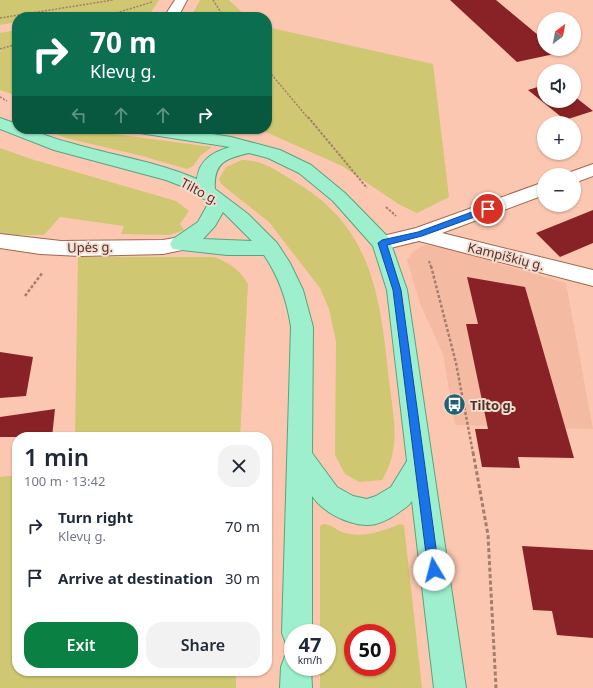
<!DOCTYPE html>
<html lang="en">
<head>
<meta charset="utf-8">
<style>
  body { margin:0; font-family:"Noto Sans",sans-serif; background:#f2f2f3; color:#1f2937; height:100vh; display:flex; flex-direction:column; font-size:15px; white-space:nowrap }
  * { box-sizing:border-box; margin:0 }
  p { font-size:13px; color:#747a83 }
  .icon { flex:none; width:22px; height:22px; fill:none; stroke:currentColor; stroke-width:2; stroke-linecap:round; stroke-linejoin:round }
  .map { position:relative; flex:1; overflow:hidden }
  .details { position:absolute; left:12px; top:432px; width:260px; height:244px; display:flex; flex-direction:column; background:#fff; border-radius:16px; box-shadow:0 1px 3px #0004 }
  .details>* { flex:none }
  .top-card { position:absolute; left:12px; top:12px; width:260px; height:122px; border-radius:16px; box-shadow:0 1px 3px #0004; background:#0b6e4f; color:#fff; overflow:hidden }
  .needle { width:26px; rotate:32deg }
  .tools { position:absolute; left:537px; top:12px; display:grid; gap:8px }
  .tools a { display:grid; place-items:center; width:44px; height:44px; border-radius:50%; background:#fff; box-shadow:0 1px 3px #0004; font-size:20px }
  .speed { position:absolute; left:284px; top:624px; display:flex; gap:8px; font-size:20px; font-weight:700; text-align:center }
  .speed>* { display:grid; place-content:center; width:52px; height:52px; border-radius:50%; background:#fff; box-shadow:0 1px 3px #0004; line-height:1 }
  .speed small { font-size:10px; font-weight:400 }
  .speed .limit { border:6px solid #d22; background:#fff; color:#111 }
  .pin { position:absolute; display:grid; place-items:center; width:34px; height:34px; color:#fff; margin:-17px; border:2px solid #fff; border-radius:50%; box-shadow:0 1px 4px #0007 }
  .me { position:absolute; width:44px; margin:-22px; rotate:352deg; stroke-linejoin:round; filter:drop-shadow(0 0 3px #0008) }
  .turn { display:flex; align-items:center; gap:14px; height:84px; padding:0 12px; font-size:18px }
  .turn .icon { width:52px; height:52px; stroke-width:2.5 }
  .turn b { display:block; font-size:28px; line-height:34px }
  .lanes { display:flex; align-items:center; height:38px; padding:0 12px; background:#0003; justify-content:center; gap:20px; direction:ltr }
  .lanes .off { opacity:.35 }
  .round { display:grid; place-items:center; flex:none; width:42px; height:42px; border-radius:16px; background:#f2f2f3 }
  .head { display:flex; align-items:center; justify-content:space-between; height:68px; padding:0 12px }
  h1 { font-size:24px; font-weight:600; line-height:30px }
  .action { display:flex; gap:8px; margin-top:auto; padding:8px 12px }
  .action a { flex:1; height:46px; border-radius:16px; background:#0b8043; color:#fff; font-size:16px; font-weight:600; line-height:46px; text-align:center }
  .action a+a { background:#f2f2f3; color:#1f2937 }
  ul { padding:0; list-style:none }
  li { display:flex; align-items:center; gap:12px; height:52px; padding:0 12px }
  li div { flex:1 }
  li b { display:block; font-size:15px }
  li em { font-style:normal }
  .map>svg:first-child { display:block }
  .built { fill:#f5baa2 }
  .green { fill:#cfc771; fill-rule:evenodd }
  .building { fill:#892227 }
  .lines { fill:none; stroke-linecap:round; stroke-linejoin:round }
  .minor-casing { stroke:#a2674f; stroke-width:2 }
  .major-casing { stroke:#56a57e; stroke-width:2 }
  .path-far3 { stroke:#a47d6d; stroke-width:1.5; stroke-dasharray:2 1.5; stroke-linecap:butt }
  .path-far2 { stroke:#a47d6d; stroke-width:2; stroke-dasharray:2.5 1.5; stroke-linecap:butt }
  .path-far1 { stroke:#a47d6d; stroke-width:2.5; stroke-dasharray:3 2; stroke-linecap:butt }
  .path { stroke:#a47d6d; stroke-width:3; stroke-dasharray:4 2.5; stroke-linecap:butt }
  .minor { fill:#fff; fill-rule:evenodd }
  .major { fill:#9defce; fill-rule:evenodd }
  .route { fill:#1a73e8; stroke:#114b97 }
  .labels { text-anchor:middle; stroke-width:4; stroke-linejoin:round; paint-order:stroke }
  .street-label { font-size:13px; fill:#4b3127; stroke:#f6dbd0 }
  .poi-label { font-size:13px; font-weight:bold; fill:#4b3127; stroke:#f6dbd0; text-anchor:start }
</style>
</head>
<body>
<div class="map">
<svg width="593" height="688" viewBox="0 0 593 688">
  <rect width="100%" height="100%" fill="#fcc7b1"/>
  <path class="built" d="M423,245L442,247L566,283L593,429L455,425L443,354L421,306L407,260L412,253Z"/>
  <g class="green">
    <path d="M0,0H159L148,17H17V22L0,25Z"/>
    <path d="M200,0H229L247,17H191Z"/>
    <path d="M267,27L433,64L449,197L417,213L400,205L342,166L259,129H267Z"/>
    <path d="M17,30V96L0,90V51H2L0,49V33Z"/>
    <path d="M43,129H76L212,147L200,156L193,166L187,169L142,156L66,138Z"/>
    <path d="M0,148L31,159L176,201L189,211L180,224L184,230L169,235L121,234L124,226L60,217L44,235H10L0,233Z"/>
    <path d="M242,160C261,160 276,170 292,180C373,226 380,296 389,380C393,416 402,447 382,480L359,482L345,474L335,455L336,341L329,309L320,288L269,222L221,184L219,179L226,167Z"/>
    <path d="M78,257H214C230,263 239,269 248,284L240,437H75Z"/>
    <path d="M17,475V671H236V688H0V477Z"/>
    <path d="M323,524C333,524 336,531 345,533C364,538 383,531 400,524L404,525L422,688H320V667H327V633H320V526ZM353,633H387V667H353Z"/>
  </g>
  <g class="building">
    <path d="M450,0H496L544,40V49H555L559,53L517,62Z"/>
    <path d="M544,85V101H574V96L593,111L565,120L528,90Z"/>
    <path d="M593,210V243L560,257L536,233Z"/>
    <path d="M467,277L525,287L574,458L518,457L520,468L482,467L475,429H488L466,324H478Z"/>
    <path d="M0,352L33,357L26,396L0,398Z"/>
    <path d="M55,409L52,437H0V417Z"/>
    <path d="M522,546L593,550V638L557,635L552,611L533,610Z"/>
  </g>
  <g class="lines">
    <defs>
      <g id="minor">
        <path d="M175,0H187L178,17H164Z"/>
        <path d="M593,164V176L574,183V175H567L568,173Z"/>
        <path d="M544,182V195L442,233L593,270V286L419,241L382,250L375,248L372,243L375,238L416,228Z"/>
        <path d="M0,234L61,241L163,240L180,237L187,239L190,244L187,249L163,254L81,256L40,254L0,248Z"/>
      </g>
      <g id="major">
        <path d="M0,118L17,124V129C35,129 50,138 67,142C110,155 155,161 197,179C199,160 213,152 230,147L146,134L140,133L138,129H180L231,137L280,150L311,165L345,193L389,238L407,290L466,688H434L412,501C408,507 403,509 398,513C390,519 376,526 366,525C346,524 323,512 312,496V633H293V646L286,644L282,633L291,327C287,300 279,277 264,255H227L173,249L170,244L173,239L198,222L209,202L184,187L166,180L54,150L0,129ZM249,153L268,158L299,173L333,201L373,246L387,290L407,461L391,487L376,496L367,499L353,496L337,487L312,453L313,327L303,290L290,263L277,243L248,214L215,189C213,162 227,158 249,153ZM223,212L252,241L203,239L215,226Z"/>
        <path d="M293,653V667H311L312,688H280L281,667L285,656Z"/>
      </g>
    </defs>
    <use href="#minor" class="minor-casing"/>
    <use href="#major" class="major-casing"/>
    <g class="path-far3">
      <path d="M213,0L224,17"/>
      <path d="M103,17L152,2"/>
      <path d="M0,18L113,0"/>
      <path d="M0,49L17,44"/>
      <path d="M267,69L308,118"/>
      <path d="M0,97L7,101"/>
    </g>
    <g class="path-far2">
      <path d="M308,117L367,188"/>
      <path d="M386,207L396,216"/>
      <path d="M429,261L431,267"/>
    </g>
    <g class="path-far1">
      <path d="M431,266L456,363L473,453"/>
      <path d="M25,296L43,272"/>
    </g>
    <path class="path" d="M473,452L488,535L496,688"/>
    <use href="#minor" class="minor"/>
    <use href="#major" class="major"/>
  </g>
  <path class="route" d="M488,206L492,209L491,211L422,236L387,245L401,290L439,570L438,574L434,575L429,574L428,570L393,290L378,243L382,240L418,232Z"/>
  <defs>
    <symbol id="bus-disc" viewBox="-11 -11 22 22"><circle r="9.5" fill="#216176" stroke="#f6dbd0"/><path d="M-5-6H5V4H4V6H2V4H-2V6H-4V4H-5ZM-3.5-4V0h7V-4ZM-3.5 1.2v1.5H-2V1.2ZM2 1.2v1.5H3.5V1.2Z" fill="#fff"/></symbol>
  </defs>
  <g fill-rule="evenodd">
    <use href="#bus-disc" x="442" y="392" width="25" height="25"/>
  </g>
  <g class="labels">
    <g class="street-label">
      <text transform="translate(200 191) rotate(28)" y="5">Tilto g.</text>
      <text transform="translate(90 247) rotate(-1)" y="5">Upės g.</text>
      <text transform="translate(506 256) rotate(14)" y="5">Kampiškių g.</text>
    </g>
    <g class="poi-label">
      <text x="470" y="410">Tilto g.</text>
    </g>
  </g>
</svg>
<div class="tools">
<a><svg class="needle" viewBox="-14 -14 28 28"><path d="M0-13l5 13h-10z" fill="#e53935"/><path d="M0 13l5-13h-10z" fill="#747a83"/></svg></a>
<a><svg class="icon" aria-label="sound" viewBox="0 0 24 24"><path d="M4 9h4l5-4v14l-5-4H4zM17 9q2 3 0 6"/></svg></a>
<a>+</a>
<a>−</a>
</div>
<div class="speed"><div>47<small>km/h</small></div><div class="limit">50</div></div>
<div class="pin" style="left:488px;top:209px;background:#d93025"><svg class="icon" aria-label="arrive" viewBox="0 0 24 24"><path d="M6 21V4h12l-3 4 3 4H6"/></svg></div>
<svg class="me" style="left:434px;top:570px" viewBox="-20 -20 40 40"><circle r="19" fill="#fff"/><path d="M0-13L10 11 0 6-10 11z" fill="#1a73e8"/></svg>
<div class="top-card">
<div class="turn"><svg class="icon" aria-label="right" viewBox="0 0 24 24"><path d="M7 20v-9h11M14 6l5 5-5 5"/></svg><div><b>70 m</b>Klevų g.</div></div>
<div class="lanes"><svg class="icon off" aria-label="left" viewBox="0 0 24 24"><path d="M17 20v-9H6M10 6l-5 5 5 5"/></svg><svg class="icon off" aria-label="ahead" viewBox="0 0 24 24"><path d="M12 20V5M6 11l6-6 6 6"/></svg><svg class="icon off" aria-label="ahead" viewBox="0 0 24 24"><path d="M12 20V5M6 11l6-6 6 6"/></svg><svg class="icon" aria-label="right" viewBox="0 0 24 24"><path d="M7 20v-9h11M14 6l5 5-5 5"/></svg></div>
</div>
<section class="details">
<div class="head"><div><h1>1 min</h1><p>100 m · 13:42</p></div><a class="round"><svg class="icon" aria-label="close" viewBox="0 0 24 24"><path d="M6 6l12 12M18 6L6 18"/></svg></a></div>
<ul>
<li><svg class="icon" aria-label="right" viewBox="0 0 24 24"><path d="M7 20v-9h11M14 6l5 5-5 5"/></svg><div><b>Turn right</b><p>Klevų g.</p></div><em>70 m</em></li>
<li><svg class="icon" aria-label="arrive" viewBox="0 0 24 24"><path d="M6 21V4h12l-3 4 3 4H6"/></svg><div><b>Arrive at destination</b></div><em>30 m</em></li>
</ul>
<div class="action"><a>Exit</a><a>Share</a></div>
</section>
</div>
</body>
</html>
